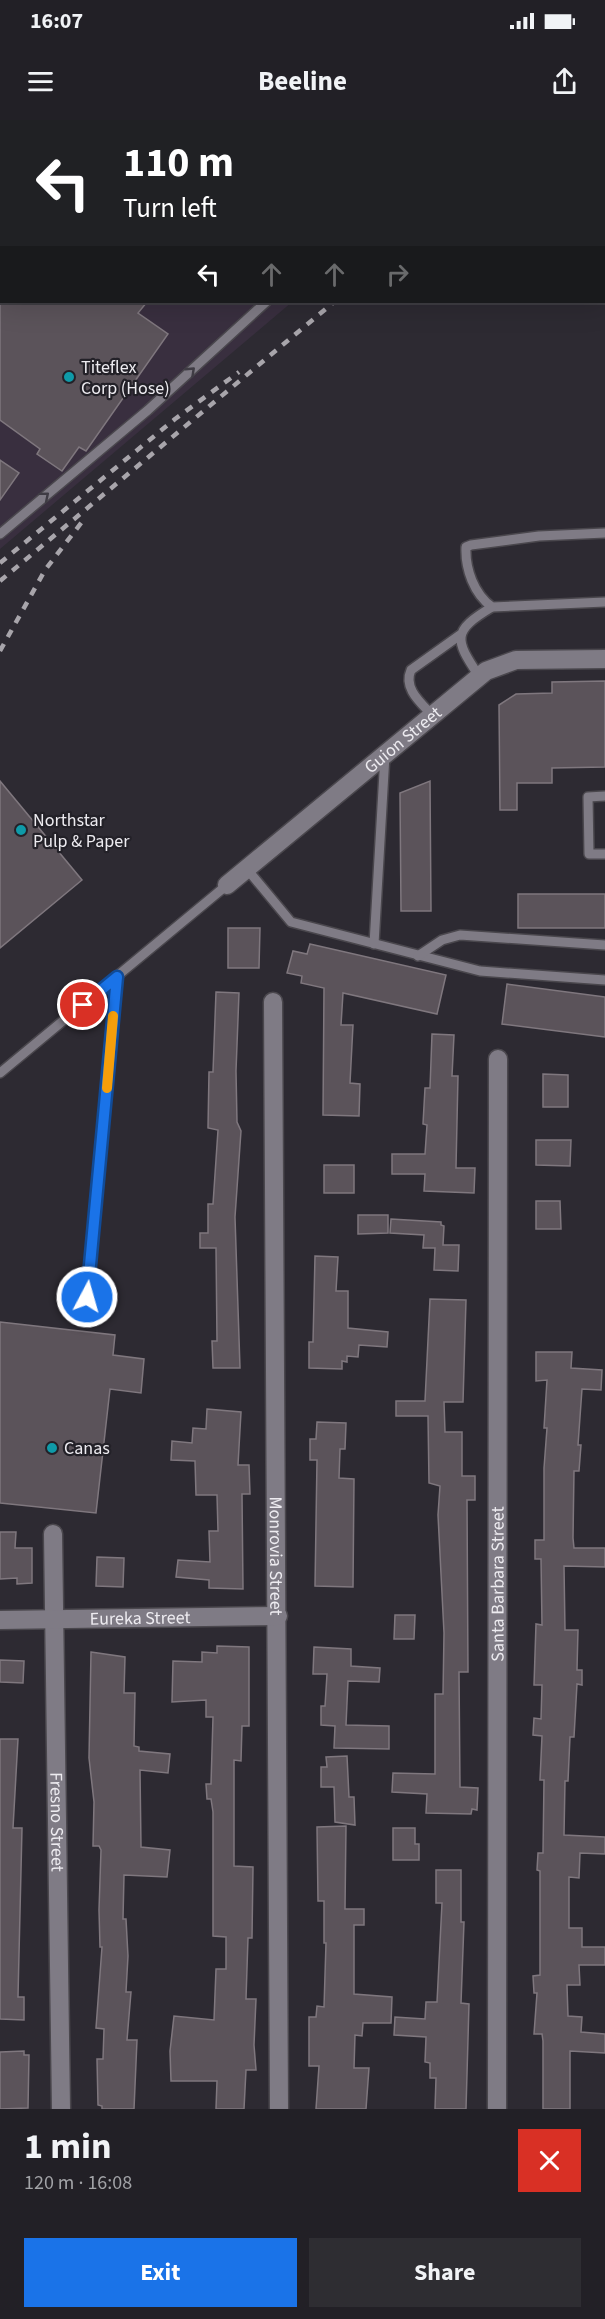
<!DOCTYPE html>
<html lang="en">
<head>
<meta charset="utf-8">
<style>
  body { margin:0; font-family:"Source Sans 3",sans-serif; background:#2e2d32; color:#f1f3f6; height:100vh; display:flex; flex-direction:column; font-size:22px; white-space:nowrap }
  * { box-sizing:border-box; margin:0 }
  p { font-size:20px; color:#a2a3a7 }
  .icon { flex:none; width:33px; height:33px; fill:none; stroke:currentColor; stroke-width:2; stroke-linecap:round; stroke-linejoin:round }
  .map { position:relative; height:1989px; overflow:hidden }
  .panel { display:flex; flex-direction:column; background:#222026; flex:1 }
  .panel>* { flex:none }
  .hud { position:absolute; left:0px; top:0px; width:606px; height:183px; box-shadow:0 6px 24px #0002,0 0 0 2px #3f3e43; background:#202124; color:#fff; overflow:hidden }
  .pin { position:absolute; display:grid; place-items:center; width:51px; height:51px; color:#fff; margin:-26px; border:3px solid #fff; border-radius:50%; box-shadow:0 2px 6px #0007 }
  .me { position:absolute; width:66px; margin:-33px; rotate:6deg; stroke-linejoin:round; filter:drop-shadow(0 0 4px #0008) }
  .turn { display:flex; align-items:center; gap:21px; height:126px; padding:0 24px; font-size:27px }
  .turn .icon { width:78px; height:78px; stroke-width:2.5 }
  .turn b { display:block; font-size:42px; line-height:51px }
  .lanes { display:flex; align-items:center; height:57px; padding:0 24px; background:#0003; justify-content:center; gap:30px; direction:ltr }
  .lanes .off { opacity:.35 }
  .round { display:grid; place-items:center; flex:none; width:63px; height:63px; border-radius:0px; background:#2e2d32 }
  .headline { display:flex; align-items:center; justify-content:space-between; height:102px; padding:0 24px }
  h1 { font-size:36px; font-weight:700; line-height:45px }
  .primary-button { display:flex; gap:12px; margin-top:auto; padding:12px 24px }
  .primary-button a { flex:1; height:69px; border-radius:0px; background:#1a73e8; color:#fff; font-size:24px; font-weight:700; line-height:69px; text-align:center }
  .primary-button a+a { background:#2e2d32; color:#f1f3f6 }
  .status { display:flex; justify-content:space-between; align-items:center; height:42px; padding:0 30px; background:#222026; direction:ltr }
  .status svg { height:16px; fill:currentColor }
  header { display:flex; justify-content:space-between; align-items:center; height:78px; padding:0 24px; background:#222026; font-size:27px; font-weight:700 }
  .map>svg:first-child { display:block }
  .industrial { fill:#392f3f }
  .building { fill:#5b535a; stroke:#7f777e; stroke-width:1.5 }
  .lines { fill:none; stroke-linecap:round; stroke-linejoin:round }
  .service-casing { stroke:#4a474d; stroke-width:12 }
  .minor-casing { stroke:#4a474d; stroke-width:21 }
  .service { stroke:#7f7b85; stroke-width:9 }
  .minor { stroke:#7f7b85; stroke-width:18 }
  .rail { stroke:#a8a5ab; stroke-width:4.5; stroke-dasharray:8 8; stroke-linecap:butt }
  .oneway { stroke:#3f3c44 }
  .route-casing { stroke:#114b97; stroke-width:15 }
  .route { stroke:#1a73e8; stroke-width:10 }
  .slow { stroke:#f59e0b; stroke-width:10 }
  .culture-dot { fill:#0f9aa8; stroke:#232128; stroke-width:2 }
  .labels { text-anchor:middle; stroke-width:4.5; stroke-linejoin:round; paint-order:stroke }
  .poi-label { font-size:18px; fill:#edebf0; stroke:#232128; text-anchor:start }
  .street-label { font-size:18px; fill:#edebf0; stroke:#232128 }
</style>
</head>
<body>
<div class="status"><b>16:07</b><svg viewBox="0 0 49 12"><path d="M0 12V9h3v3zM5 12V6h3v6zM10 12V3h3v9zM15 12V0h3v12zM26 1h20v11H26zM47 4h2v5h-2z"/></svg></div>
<header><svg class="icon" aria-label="menu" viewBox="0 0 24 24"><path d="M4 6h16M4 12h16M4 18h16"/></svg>Beeline<svg class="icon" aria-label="share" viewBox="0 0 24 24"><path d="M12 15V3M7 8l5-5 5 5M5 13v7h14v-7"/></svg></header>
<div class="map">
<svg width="605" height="1989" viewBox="0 0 605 1989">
  <rect width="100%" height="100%" fill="#2d2a32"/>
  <path class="industrial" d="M0,0L138,1L2,2V182H292L0,429Z"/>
  <g class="building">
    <path d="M0,182H147L138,193L168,214L86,331L79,327L62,351L37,334L40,329L0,300Z"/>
    <path d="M0,340L19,353L0,380Z"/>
    <path d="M605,561V647L552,648V663H517V690H500L499,585L516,574L552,573V562Z"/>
    <path d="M0,661L82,760L0,828Z"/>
    <path d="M430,661L431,791H401L400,673Z"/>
    <rect x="518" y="774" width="87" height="34"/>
    <path d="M228,808H260L259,848H228Z"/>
    <path d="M310,824L446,855L437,894L343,873L341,905H353L350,963L360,964L359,996L323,995L324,868L301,863L302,856L287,853L293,831L307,834Z"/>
    <path d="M507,864L605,877V917L502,904Z"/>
    <path d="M216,872L239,873L236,951L237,1002L241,1011L235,1097L240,1248H213L212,1221H217L216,1128H200V1113H208V1084H213L218,1010L208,1008L209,952H213Z"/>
    <path d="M432,914L454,915L452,956H458L456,1048H475L474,1073L424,1071L425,1054H392V1034H425L427,1005L423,1004L425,968H430Z"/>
    <path d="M543,954L568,955V987H543Z"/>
    <path d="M536,1020H571L570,1046L536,1045Z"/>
    <rect x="324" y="1045" width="30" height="28"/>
    <path d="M536,1081H560L561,1109H536Z"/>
    <path d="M358,1095H388V1113L358,1114Z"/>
    <path d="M391,1099L441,1102V1105L444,1106L443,1125H459L458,1151L434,1150L435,1128H423L424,1115L390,1113Z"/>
    <path d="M315,1136L338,1137L336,1171H348V1208L388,1212L387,1227L359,1225L358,1237L347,1236V1242L342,1241V1249L309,1248V1222H313Z"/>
    <path d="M430,1179L466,1180L463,1282H444L445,1312H462V1356H475V1380H467L468,1552H459L460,1667L478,1668L477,1690L472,1689L471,1694L426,1693L427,1674L392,1672L393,1653L435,1654V1574H443L444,1513L438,1395L440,1366L429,1363L428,1296H396V1281H425Z"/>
    <path d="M0,1202L115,1215L113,1235L144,1239L141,1273L110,1269L96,1393L0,1383Z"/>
    <path d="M536,1232H572L571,1248L602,1250L601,1270L582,1269L578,1325H581L579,1351H574L573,1418L574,1428H605V1447L564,1446L565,1510H578L577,1550H582V1565L577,1564L574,1617H570L568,1661H565L564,1715L605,1717V1734L580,1733L579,1758L569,1757V1808H582V1827H605V1845H579L580,1865H567L568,1896L582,1897L581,1912L605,1914V1933L570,1931V1989H543V1921L542,1914H534L537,1873H534L533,1856L540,1855V1751L537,1750L538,1733H543L544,1660H540L542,1616L533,1615L534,1598L541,1599L542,1565H534L536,1504L542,1505L541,1439H535V1420H544V1348L547,1308H544L547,1260L536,1261Z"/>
    <path d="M207,1289L241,1292L238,1345H249L250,1374H242L243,1469L209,1468V1460L176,1457L178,1440L210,1442L209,1411H218L217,1375H196L195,1341L171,1340L172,1321L192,1323L193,1308L206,1309Z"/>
    <path d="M317,1302L346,1303L345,1329H340L339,1358L354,1359L353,1467L315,1466L317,1340H310V1319H316Z"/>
    <path d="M0,1412H16L15,1428H32V1463L17,1464V1458L0,1459Z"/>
    <path d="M97,1437L124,1438L123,1467L96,1466Z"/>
    <path d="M395,1495H415L414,1519H394Z"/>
    <path d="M217,1526L249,1527V1606H242L241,1641L234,1640V1746L253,1747L252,1818H248L246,1879H256L254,1925L256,1950H246L244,1989H216L217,1961H171L170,1931L174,1896L214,1900L216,1849H226V1817L213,1816V1692L211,1679H207L206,1664H211L213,1597H206V1580L172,1582L173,1541L202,1542V1532L217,1533Z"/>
    <path d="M314,1527L351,1529V1546L380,1548L379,1562L348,1561L346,1605L389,1606V1629L334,1628L335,1606L321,1605V1586H325L327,1554H313Z"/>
    <path d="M91,1532L125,1537L124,1573H135L134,1626L139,1627V1631L170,1634L168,1653L140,1650L141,1727L170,1730L167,1757L124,1755L123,1799H126L128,1836L126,1872H131L127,1920H137L134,1989H102V1986L98,1985L97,1939H103L104,1909L96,1908L102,1827H100L99,1790L101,1730L99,1726H93L94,1682L89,1638Z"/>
    <path d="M0,1540L24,1541L23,1563L0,1562Z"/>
    <path d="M0,1619H18L13,1708H22L18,1877H24V1900L0,1899Z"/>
    <path d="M347,1636L349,1677H354L355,1705L335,1702L334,1667H321V1647H327L326,1637Z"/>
    <path d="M346,1706L345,1789H364V1805H354V1874L392,1877L391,1903H363L362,1916L355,1915L354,1948H369L366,1989H316L319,1946H309V1897H316L317,1886L324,1887L326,1823H324V1781H318L317,1707Z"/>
    <path d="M393,1708H415V1724H419V1740H393Z"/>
    <path d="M436,1750H461V1802H464L461,1883L469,1884L466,1989H435L436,1958H430V1943L425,1942L426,1917L394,1915L395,1897L425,1899L426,1882H437L442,1783H436Z"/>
    <path d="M24,1931V1935H29L28,1988L0,1989V1932Z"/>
  </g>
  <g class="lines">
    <defs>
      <g id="service">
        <path d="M95,0L96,2"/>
        <path d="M444,2L445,0"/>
        <path d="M0,85L2,83"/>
        <path d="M605,413L539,416L471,425L466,427C465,449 474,474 492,487L605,482"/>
        <path d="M0,414L148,290L266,182"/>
        <path d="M479,556C454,519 452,511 492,487"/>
        <path d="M432,595C420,582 403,568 411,550L460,515"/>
        <path d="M605,676L588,677L589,734H605"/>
        <path d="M247,749L291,802L480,851L605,860"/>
        <path d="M374,824L385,635"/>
        <path d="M418,836L442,820L460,815L605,825"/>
        <path d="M0,953L227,765"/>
        <path d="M87,1177L117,857"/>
      </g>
      <g id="minor">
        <path id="s1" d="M227,765L486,551L516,540L605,539"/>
        <path id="s2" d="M273,882L279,1989"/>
        <path id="s3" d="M53,1414L61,1989"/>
        <path id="s4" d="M0,1500L278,1496"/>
        <path id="s5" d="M497,1989L498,939"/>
      </g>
    </defs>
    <use href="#service" class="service-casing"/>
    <use href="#minor" class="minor-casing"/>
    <use href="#service" class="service"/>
    <use href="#minor" class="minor"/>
    <g class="rail">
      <path d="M503,2L504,0"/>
      <path d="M548,2L550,0"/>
      <path d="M0,443L175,299L239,252"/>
      <path d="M0,461L334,182"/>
      <path d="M0,531L45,450L85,398"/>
    </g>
  </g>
  <defs><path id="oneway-chevron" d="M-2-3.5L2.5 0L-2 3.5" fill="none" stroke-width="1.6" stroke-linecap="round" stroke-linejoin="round" transform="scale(1.5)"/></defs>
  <g class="oneway">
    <use href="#oneway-chevron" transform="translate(191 251) rotate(-43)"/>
    <use href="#oneway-chevron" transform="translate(45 376) rotate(-40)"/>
  </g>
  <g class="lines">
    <defs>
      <path id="route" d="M83,885L117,857L87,1177"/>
    </defs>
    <use href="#route" class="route-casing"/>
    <use href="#route" class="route"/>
    <path class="slow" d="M107,968L113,896"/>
  </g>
  <g class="culture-dot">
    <circle cx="69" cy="257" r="6"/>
    <circle cx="21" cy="710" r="6"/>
    <circle cx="52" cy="1328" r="6"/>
  </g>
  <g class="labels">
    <g class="poi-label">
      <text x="81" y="253">Titeflex<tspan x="81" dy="21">Corp (Hose)</tspan></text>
      <text x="33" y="706">Northstar<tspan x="33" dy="21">Pulp &amp; Paper</tspan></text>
      <text x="64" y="1334">Canas</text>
    </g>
    <g class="street-label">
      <text dy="6" stroke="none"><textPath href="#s1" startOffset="228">Guion Street</textPath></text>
      <text dy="6" stroke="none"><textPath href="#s2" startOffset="554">Monrovia Street</textPath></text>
      <text dy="6" stroke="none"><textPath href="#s5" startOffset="525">Santa Barbara Street</textPath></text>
      <text dy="6" stroke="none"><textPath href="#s4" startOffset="140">Eureka Street</textPath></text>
      <text dy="6" stroke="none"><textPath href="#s3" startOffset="288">Fresno Street</textPath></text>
    </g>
  </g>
</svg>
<div class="pin" style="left:83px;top:885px;background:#d93025"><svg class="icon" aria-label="arrive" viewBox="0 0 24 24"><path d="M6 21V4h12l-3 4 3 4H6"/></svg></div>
<svg class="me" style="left:87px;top:1177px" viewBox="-20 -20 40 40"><circle r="17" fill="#1a73e8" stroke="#fff" stroke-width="3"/><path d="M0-11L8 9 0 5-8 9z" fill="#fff"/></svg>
<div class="hud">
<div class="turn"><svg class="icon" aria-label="left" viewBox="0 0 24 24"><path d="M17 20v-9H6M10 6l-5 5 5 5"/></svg><div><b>110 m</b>Turn left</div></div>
<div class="lanes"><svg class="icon" aria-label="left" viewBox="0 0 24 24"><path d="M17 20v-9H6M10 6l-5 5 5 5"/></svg><svg class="icon off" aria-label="ahead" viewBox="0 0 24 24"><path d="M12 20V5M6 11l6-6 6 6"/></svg><svg class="icon off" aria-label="ahead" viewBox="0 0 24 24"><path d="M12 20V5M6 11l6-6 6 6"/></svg><svg class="icon off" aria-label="right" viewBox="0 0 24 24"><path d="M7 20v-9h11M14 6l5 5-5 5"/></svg></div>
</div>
</div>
<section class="panel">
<div class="headline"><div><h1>1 min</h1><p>120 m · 16:08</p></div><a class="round" style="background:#d93025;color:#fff"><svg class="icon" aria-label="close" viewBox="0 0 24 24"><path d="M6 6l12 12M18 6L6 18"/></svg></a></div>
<div class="primary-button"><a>Exit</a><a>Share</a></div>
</section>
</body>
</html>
